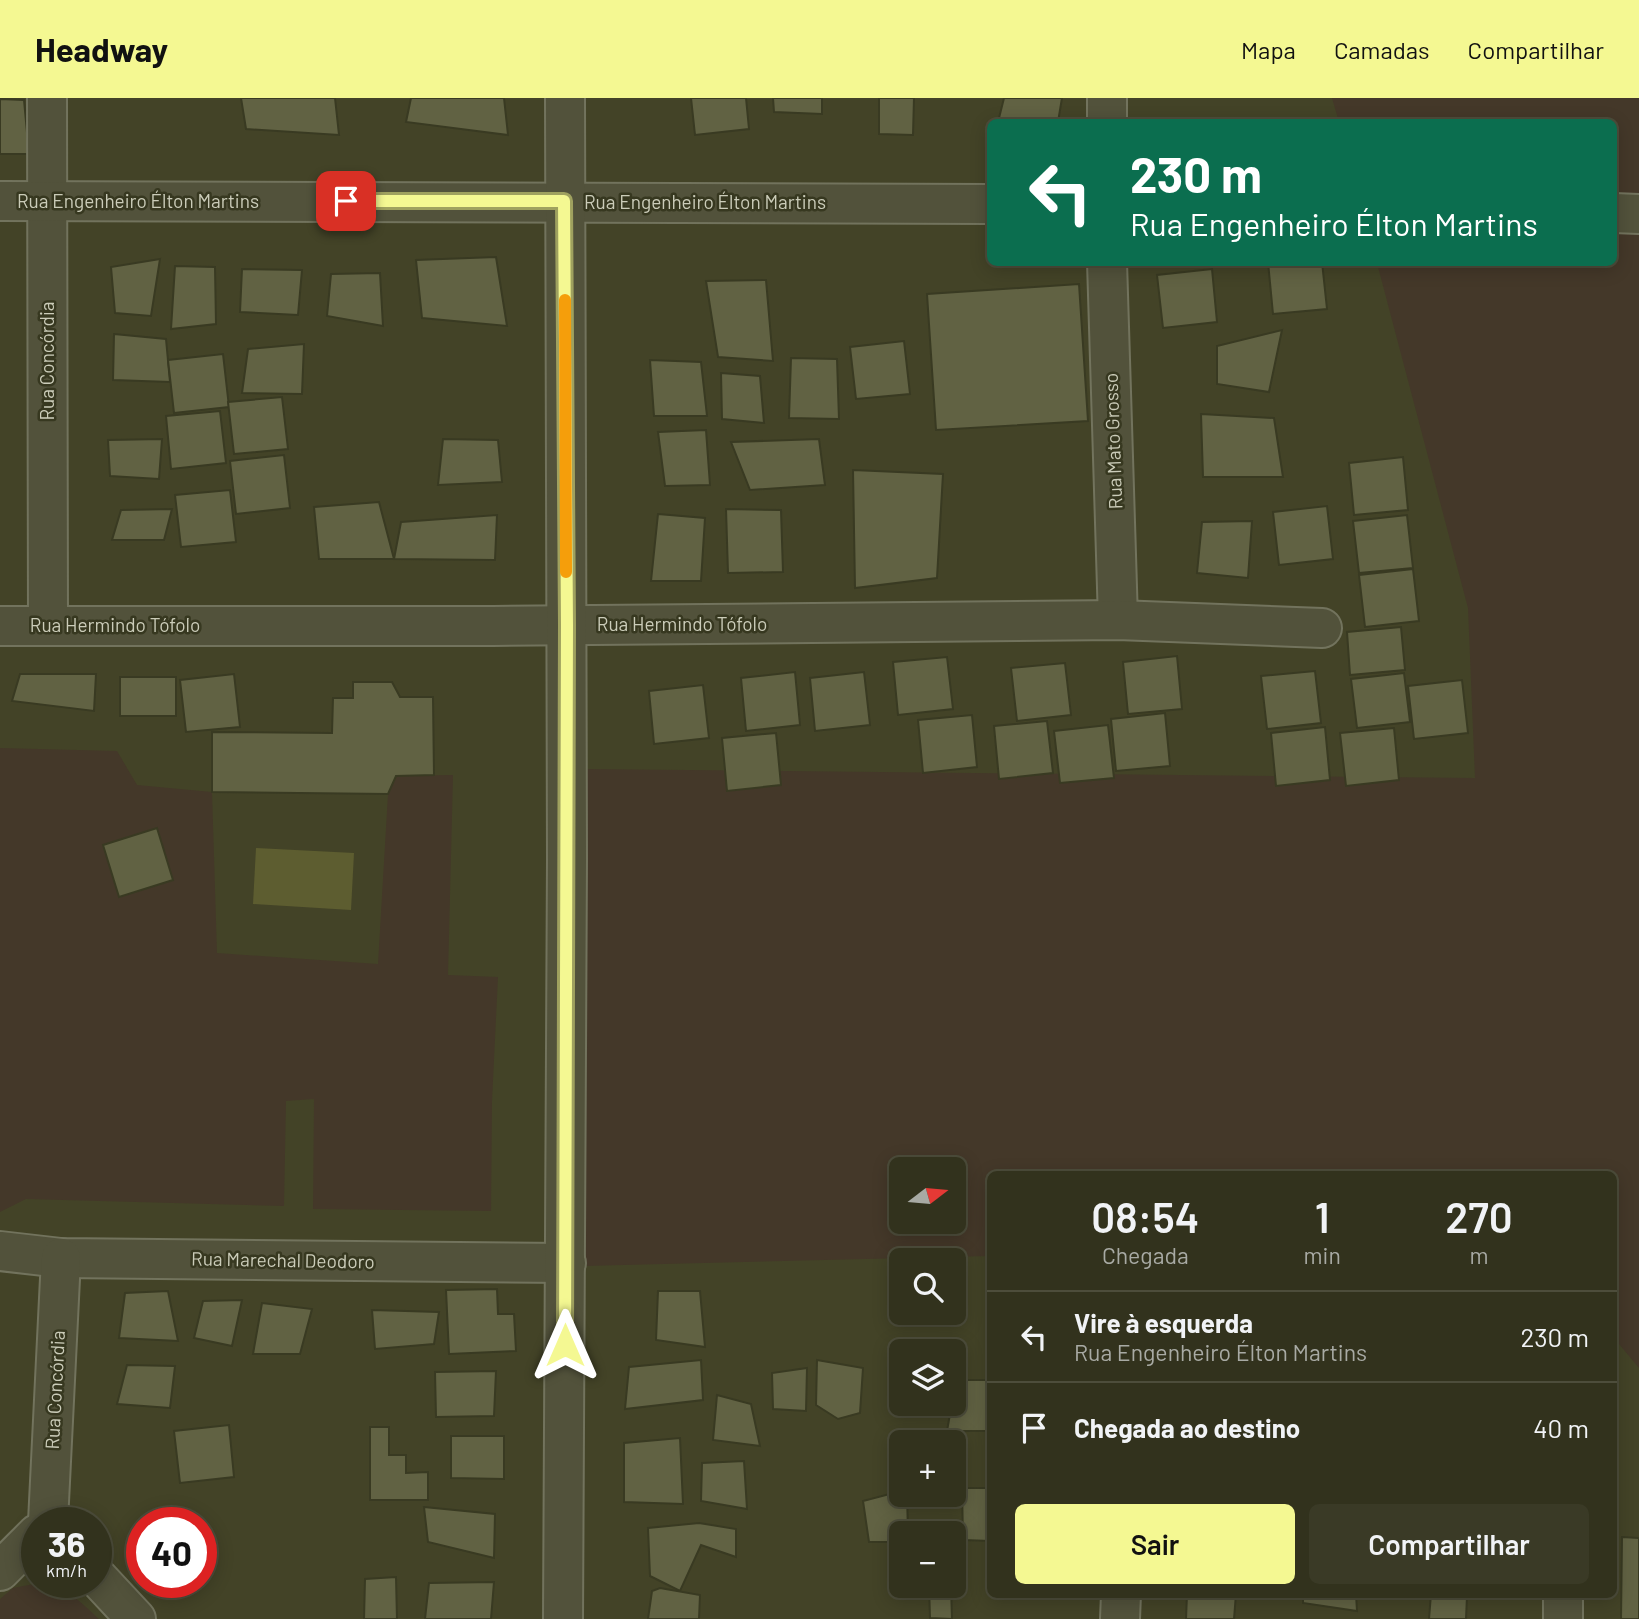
<!DOCTYPE html>
<html lang="pt">
<head>
<meta charset="utf-8">
<style>
  body { margin:0; font-family:Barlow,sans-serif; background:#3a3a26; color:#f1f3f6; height:100vh; display:flex; flex-direction:column; font-size:26px; white-space:nowrap }
  * { box-sizing:border-box; margin:0 }
  p { font-size:23px; color:#a8aaa4 }
  .icon { flex:none; width:38px; height:38px; fill:none; stroke:currentColor; stroke-width:2; stroke-linecap:round; stroke-linejoin:round }
  .map { position:relative; flex:1; overflow:hidden }
  .drawer { position:absolute; left:987px; top:1073px; width:630px; height:427px; display:flex; flex-direction:column; background:#32321d; border-radius:10px; box-shadow:0 4px 18px #0003,0 0 0 2px #4d4d3b }
  .drawer>* { flex:none }
  .hud { position:absolute; left:987px; top:21px; width:630px; height:147px; border-radius:10px; box-shadow:0 4px 18px #0003,0 0 0 2px #4d4d3b; background:#0b6e4f; color:#fff; overflow:hidden }
  .needle { width:46px; rotate:74deg }
  .fabs { position:absolute; left:889px; top:1059px; display:grid; gap:14px }
  .fabs a { display:grid; place-items:center; width:77px; height:77px; border-radius:10px; background:#32321d; box-shadow:0 4px 18px #0003,0 0 0 2px #4d4d3b; font-size:35px }
  .speed { position:absolute; left:21px; top:1409px; display:flex; gap:14px; font-size:35px; font-weight:700; text-align:center }
  .speed>* { display:grid; place-content:center; width:91px; height:91px; border-radius:50%; background:#32321d; box-shadow:0 4px 18px #0003,0 0 0 2px #4d4d3b; line-height:1 }
  .speed small { font-size:18px; font-weight:400 }
  .speed .limit { border:10px solid #d22; background:#fff; color:#111 }
  .pin { position:absolute; display:grid; place-items:center; width:60px; height:60px; color:#fff; margin:-30px; border-radius:14px; box-shadow:0 4px 10px #0006 }
  .me { position:absolute; width:77px; margin:-38px; rotate:0deg; stroke-linejoin:round; filter:drop-shadow(0 0 5px #0008) }
  .turn { display:flex; align-items:center; gap:24px; height:147px; padding:0 28px; font-size:32px }
  .turn .icon { width:91px; height:91px; stroke-width:2.5 }
  .turn b { display:block; font-size:49px; line-height:60px }
  .eta { display:flex; justify-content:space-evenly; align-items:center; height:119px; text-align:center }
  .eta b { font-size:42px; font-weight:600; line-height:49px }
  .cta { display:flex; gap:14px; margin-top:auto; padding:14px 28px }
  .cta a { flex:1; height:80px; border-radius:10px; background:#f4f892; color:#111; font-size:28px; font-weight:600; line-height:80px; text-align:center }
  .cta a+a { background:#3a3a26; color:#f1f3f6 }
  ul { padding:0; list-style:none }
  li { display:flex; align-items:center; gap:21px; height:91px; padding:0 28px; border-top:2px solid #4d4d3b }
  li div { flex:1 }
  li b { display:block; font-size:26px }
  li em { font-style:normal }
  header { display:flex; align-items:center; gap:42px; box-sizing:border-box; height:98px; padding:0 35px; background:#f4f892; color:#111 }
  header strong { font-size:33px }
  nav { display:flex; gap:38px; margin-inline-start:auto; font-size:24px }
  .map>svg:first-child { display:block }
  .green { fill:#443829; fill-rule:evenodd }
  .water { fill:#5d5d30 }
  .building { fill:#616243; stroke:#393a22; stroke-width:2 }
  .lines { fill:none; stroke-linecap:round; stroke-linejoin:round }
  .minor-casing { stroke:#72735d; stroke-width:42 }
  .path { stroke:#5f5447; stroke-width:4.5; stroke-dasharray:5 5; stroke-linecap:butt }
  .minor { stroke:#52523b; stroke-width:38 }
  .route-casing { stroke:#9fa15f; stroke-width:18 }
  .route { stroke:#f4f892; stroke-width:12 }
  .slow { stroke:#f59e0b; stroke-width:12 }
  .labels { text-anchor:middle; stroke-width:5; stroke-linejoin:round; paint-order:stroke }
  .street-label { font-size:19px; fill:#cbccb9; stroke:#373820 }
</style>
</head>
<body>
<header>
<strong>Headway</strong>
<nav><a>Mapa</a><a>Camadas</a><a>Compartilhar</a></nav>
</header>
<div class="map">
<svg width="1639" height="1521" viewBox="0 0 1639 1521">
  <rect width="100%" height="100%" fill="#434327"/>
  <g class="green">
    <path d="M1332,0H1639V1270L1614,1240V1076H990V1158L583,1168L582,671L1475,680L1468,510L1377,165L1614,164V24H1339ZM901,1071H954V1124H901Z"/>
    <path d="M0,650L117,653L137,687L212,694L217,855L378,866L388,696L396,678L453,677L448,877L498,879L492,1003L491,1113L313,1111L314,1001L286,1003L284,1108L26,1101L0,1114Z"/>
    <path d="M39,1485C65,1488 80,1503 99,1521H0V1501L13,1490Z"/>
  </g>
  <path class="water" d="M256,750L354,755L351,812L253,806Z"/>
  <g class="building">
    <path d="M241,0H335L339,37L246,31Z"/>
    <path d="M411,0H504L508,37L406,24Z"/>
    <path d="M691,0H746L749,31L695,37Z"/>
    <path d="M773,0H822V16L774,14Z"/>
    <path d="M879,0H914L913,37L879,36Z"/>
    <path d="M1004,0H1062L1058,24H998Z"/>
    <path d="M0,1L24,2L29,56H0Z"/>
    <path d="M496,159L507,228L422,220L416,162Z"/>
    <path d="M160,161L151,218L115,215L111,169Z"/>
    <path d="M1268,164H1322L1327,211L1273,216Z"/>
    <path d="M175,168L215,169L216,226L171,231Z"/>
    <path d="M242,171L302,172L298,217L240,214Z"/>
    <path d="M1212,171L1217,224L1163,230L1157,177Z"/>
    <path d="M380,175L383,228L327,218L331,176Z"/>
    <path d="M766,182L773,263L718,259L706,183Z"/>
    <path d="M1079,186L1088,323L936,332L927,196Z"/>
    <path d="M1282,232L1269,294L1217,286V248Z"/>
    <path d="M114,236L166,241L170,284L113,282Z"/>
    <path d="M904,243L910,296L856,301L850,249Z"/>
    <path d="M304,246L302,296L242,295L248,251Z"/>
    <path d="M223,256L229,309L174,315L168,262Z"/>
    <path d="M791,260L837,261L839,321L789,320Z"/>
    <path d="M650,262L701,264L707,318H654Z"/>
    <path d="M721,275L760,278L764,325L722,321Z"/>
    <path d="M282,299L288,351L234,356L228,304Z"/>
    <path d="M220,313L226,365L171,371L166,318Z"/>
    <path d="M1201,316L1274,320L1283,379H1203Z"/>
    <path d="M706,332L710,387L665,388L658,334Z"/>
    <path d="M162,341L159,381L110,378L108,342Z"/>
    <path d="M443,341L498,342L502,384L438,387Z"/>
    <path d="M819,341L825,387L750,392L731,344Z"/>
    <path d="M284,357L290,410L236,416L230,363Z"/>
    <path d="M1403,359L1408,412L1354,417L1349,365Z"/>
    <path d="M853,372L943,376L937,480L855,490Z"/>
    <path d="M230,392L236,444L181,449L175,397Z"/>
    <path d="M379,404L394,461H319L314,409Z"/>
    <path d="M1327,408L1333,461L1279,467L1273,414Z"/>
    <path d="M172,411L164,442H112L121,412Z"/>
    <path d="M726,411L781,412L783,474L728,475Z"/>
    <path d="M658,416L705,420L701,483H651Z"/>
    <path d="M497,417L495,462L394,461L401,424Z"/>
    <path d="M1407,417L1413,470L1359,475L1353,423Z"/>
    <path d="M1252,423L1248,480L1197,475L1202,424Z"/>
    <path d="M1413,471L1419,523L1365,529L1359,477Z"/>
    <path d="M1401,529L1405,572L1350,577L1347,534Z"/>
    <path d="M1177,558L1182,611L1128,616L1123,564Z"/>
    <path d="M947,559L953,611L898,617L893,564Z"/>
    <path d="M1065,565L1071,617L1017,623L1011,570Z"/>
    <path d="M1315,573L1321,625L1267,631L1261,578Z"/>
    <path d="M795,574L800,627L746,633L741,580Z"/>
    <path d="M864,574L870,627L815,633L810,580Z"/>
    <path d="M1404,575L1410,624L1357,630L1351,581Z"/>
    <path d="M20,576H96L94,613L12,603Z"/>
    <path d="M234,576L240,629L186,634L180,582Z"/>
    <rect x="120" y="579" width="56" height="39"/>
    <path d="M1462,582L1468,635L1414,641L1408,588Z"/>
    <path d="M353,584H392L400,599H433L434,677L396,678L388,696L212,694V634L332,635L333,600H353Z"/>
    <path d="M703,587L709,640L654,646L649,593Z"/>
    <path d="M1165,615L1170,668L1116,673L1111,621Z"/>
    <path d="M972,617L977,669L923,675L918,622Z"/>
    <path d="M1047,623L1053,675L999,681L994,628Z"/>
    <path d="M1108,627L1114,680L1060,685L1054,633Z"/>
    <path d="M1325,629L1330,682L1276,688L1271,635Z"/>
    <path d="M1394,630L1399,682L1346,688L1340,635Z"/>
    <path d="M776,635L781,687L727,693L722,640Z"/>
    <path d="M157,730L173,782L119,799L103,747Z"/>
    <path d="M497,1191L498,1216H514L516,1253L449,1256L446,1192Z"/>
    <path d="M168,1193L178,1243L119,1240L125,1195Z"/>
    <path d="M658,1193H700L705,1249L656,1242Z"/>
    <path d="M242,1202L232,1248L194,1240L203,1203Z"/>
    <path d="M262,1205L312,1211L300,1256H253Z"/>
    <path d="M372,1212L439,1214L434,1246L375,1251Z"/>
    <path d="M701,1262L703,1302L625,1311L629,1269Z"/>
    <path d="M817,1262L863,1270L860,1315L838,1321L816,1307Z"/>
    <path d="M127,1267L175,1268L170,1310L117,1306Z"/>
    <path d="M807,1270L806,1313L773,1311L772,1275Z"/>
    <path d="M496,1273L494,1318L436,1319L435,1274Z"/>
    <path d="M956,1282H990V1333H947Z"/>
    <path d="M717,1297L751,1306L760,1348L713,1342Z"/>
    <path d="M229,1327L234,1379L180,1385L174,1333Z"/>
    <path d="M370,1329H389V1357H406V1375L428,1374V1402H370Z"/>
    <path d="M451,1338H504V1381L451,1380Z"/>
    <path d="M680,1340L683,1406L624,1404V1345Z"/>
    <path d="M744,1363L747,1411L701,1403L702,1365Z"/>
    <path d="M962,1390H990V1443L963,1442Z"/>
    <path d="M901,1393V1396H907L908,1435H901V1444H869L863,1403Z"/>
    <path d="M424,1409L495,1416L494,1460L428,1444Z"/>
    <path d="M699,1425L736,1431V1459L701,1447L680,1493L650,1478L648,1430Z"/>
    <path d="M1622,1439L1639,1440V1521H1621Z"/>
    <path d="M967,1455V1480L954,1484V1457Z"/>
    <path d="M396,1479L397,1521H364L365,1481Z"/>
    <path d="M494,1484L491,1521H425L429,1485Z"/>
    <path d="M929,1488H951L952,1521L930,1520Z"/>
    <path d="M660,1490L700,1497L699,1521H648L652,1493Z"/>
    <path d="M1187,1496H1236L1234,1521H1186Z"/>
    <path d="M1303,1496H1356L1357,1513L1303,1505Z"/>
    <path d="M1431,1496L1467,1498L1466,1521H1429Z"/>
  </g>
  <g class="lines">
    <defs>
      <g id="minor">
        <path d="M47,0L48,527"/>
        <path d="M1107,24V0"/>
        <path d="M0,103L990,106"/>
        <path d="M1614,115L1639,116"/>
        <path d="M1107,164L1118,522"/>
        <path d="M0,528H493L1118,522L1322,530"/>
        <path d="M0,1153L61,1160L566,1165"/>
        <path d="M48,1424L61,1160"/>
        <path d="M0,1473L37,1436"/>
        <path d="M96,1478L136,1521"/>
        <path d="M1563,1496V1521"/>
        <path d="M563,1521L567,761L565,0"/>
        <path d="M1120,1521L1121,1496"/>
      </g>
    </defs>
    <use href="#minor" class="minor-casing"/>
    <path class="path" d="M39,1485L56,1486L63,1491"/>
    <use href="#minor" class="minor"/>
  </g>
  <g class="lines">
    <defs>
      <path id="route" d="M346,103H564L567,527L565,1247"/>
    </defs>
    <use href="#route" class="route-casing"/>
    <use href="#route" class="route"/>
    <path class="slow" d="M565,202L566,474"/>
  </g>
  <g class="labels">
    <g class="street-label">
      <text x="138" y="110">Rua Engenheiro Élton Martins</text>
      <text x="705" y="111">Rua Engenheiro Élton Martins</text>
      <text transform="translate(47 263) rotate(-90)" y="7">Rua Concórdia</text>
      <text transform="translate(1113 343) rotate(-92)" y="7">Rua Mato Grosso</text>
      <text x="682" y="533">Rua Hermindo Tófolo</text>
      <text x="115" y="534">Rua Hermindo Tófolo</text>
      <text transform="translate(283 1162) rotate(1)" y="7">Rua Marechal Deodoro</text>
      <text transform="translate(55 1292) rotate(-87)" y="7">Rua Concórdia</text>
    </g>
  </g>
</svg>
<div class="fabs">
<a><svg class="needle" viewBox="-14 -14 28 28"><path d="M0-13l5 13h-10z" fill="#e53935"/><path d="M0 13l5-13h-10z" fill="#a8aaa4"/></svg></a>
<a><svg class="icon" aria-label="search" viewBox="0 0 24 24"><circle cx="10" cy="10" r="6"/><path d="M15 15l6 6"/></svg></a>
<a><svg class="icon" aria-label="layers" viewBox="0 0 24 24"><path d="M12 4l9 5-9 5-9-5zM3 14l9 5 9-5"/></svg></a>
<a>+</a>
<a>−</a>
</div>
<div class="speed"><div>36<small>km/h</small></div><div class="limit">40</div></div>
<div class="pin" style="left:346px;top:103px;background:#d93025"><svg class="icon" aria-label="arrive" viewBox="0 0 24 24"><path d="M6 21V4h12l-3 4 3 4H6"/></svg></div>
<svg class="me" style="left:565px;top:1247px" viewBox="-20 -20 40 40"><path d="M0-17L14 15 0 8-14 15z" fill="#f4f892" stroke="#fff" stroke-width="4"/></svg>
<div class="hud">
<div class="turn"><svg class="icon" aria-label="left" viewBox="0 0 24 24"><path d="M17 20v-9H6M10 6l-5 5 5 5"/></svg><div><b>230 m</b>Rua Engenheiro Élton Martins</div></div>
</div>
<section class="drawer">
<div class="eta">
<div><b>08:54</b><p>Chegada</p></div>
<div><b>1</b><p>min</p></div>
<div><b>270</b><p>m</p></div>
</div>
<ul>
<li><svg class="icon" aria-label="left" viewBox="0 0 24 24"><path d="M17 20v-9H6M10 6l-5 5 5 5"/></svg><div><b>Vire à esquerda</b><p>Rua Engenheiro Élton Martins</p></div><em>230 m</em></li>
<li><svg class="icon" aria-label="arrive" viewBox="0 0 24 24"><path d="M6 21V4h12l-3 4 3 4H6"/></svg><div><b>Chegada ao destino</b></div><em>40 m</em></li>
</ul>
<div class="cta"><a>Sair</a><a>Compartilhar</a></div>
</section>
</div>
</body>
</html>
